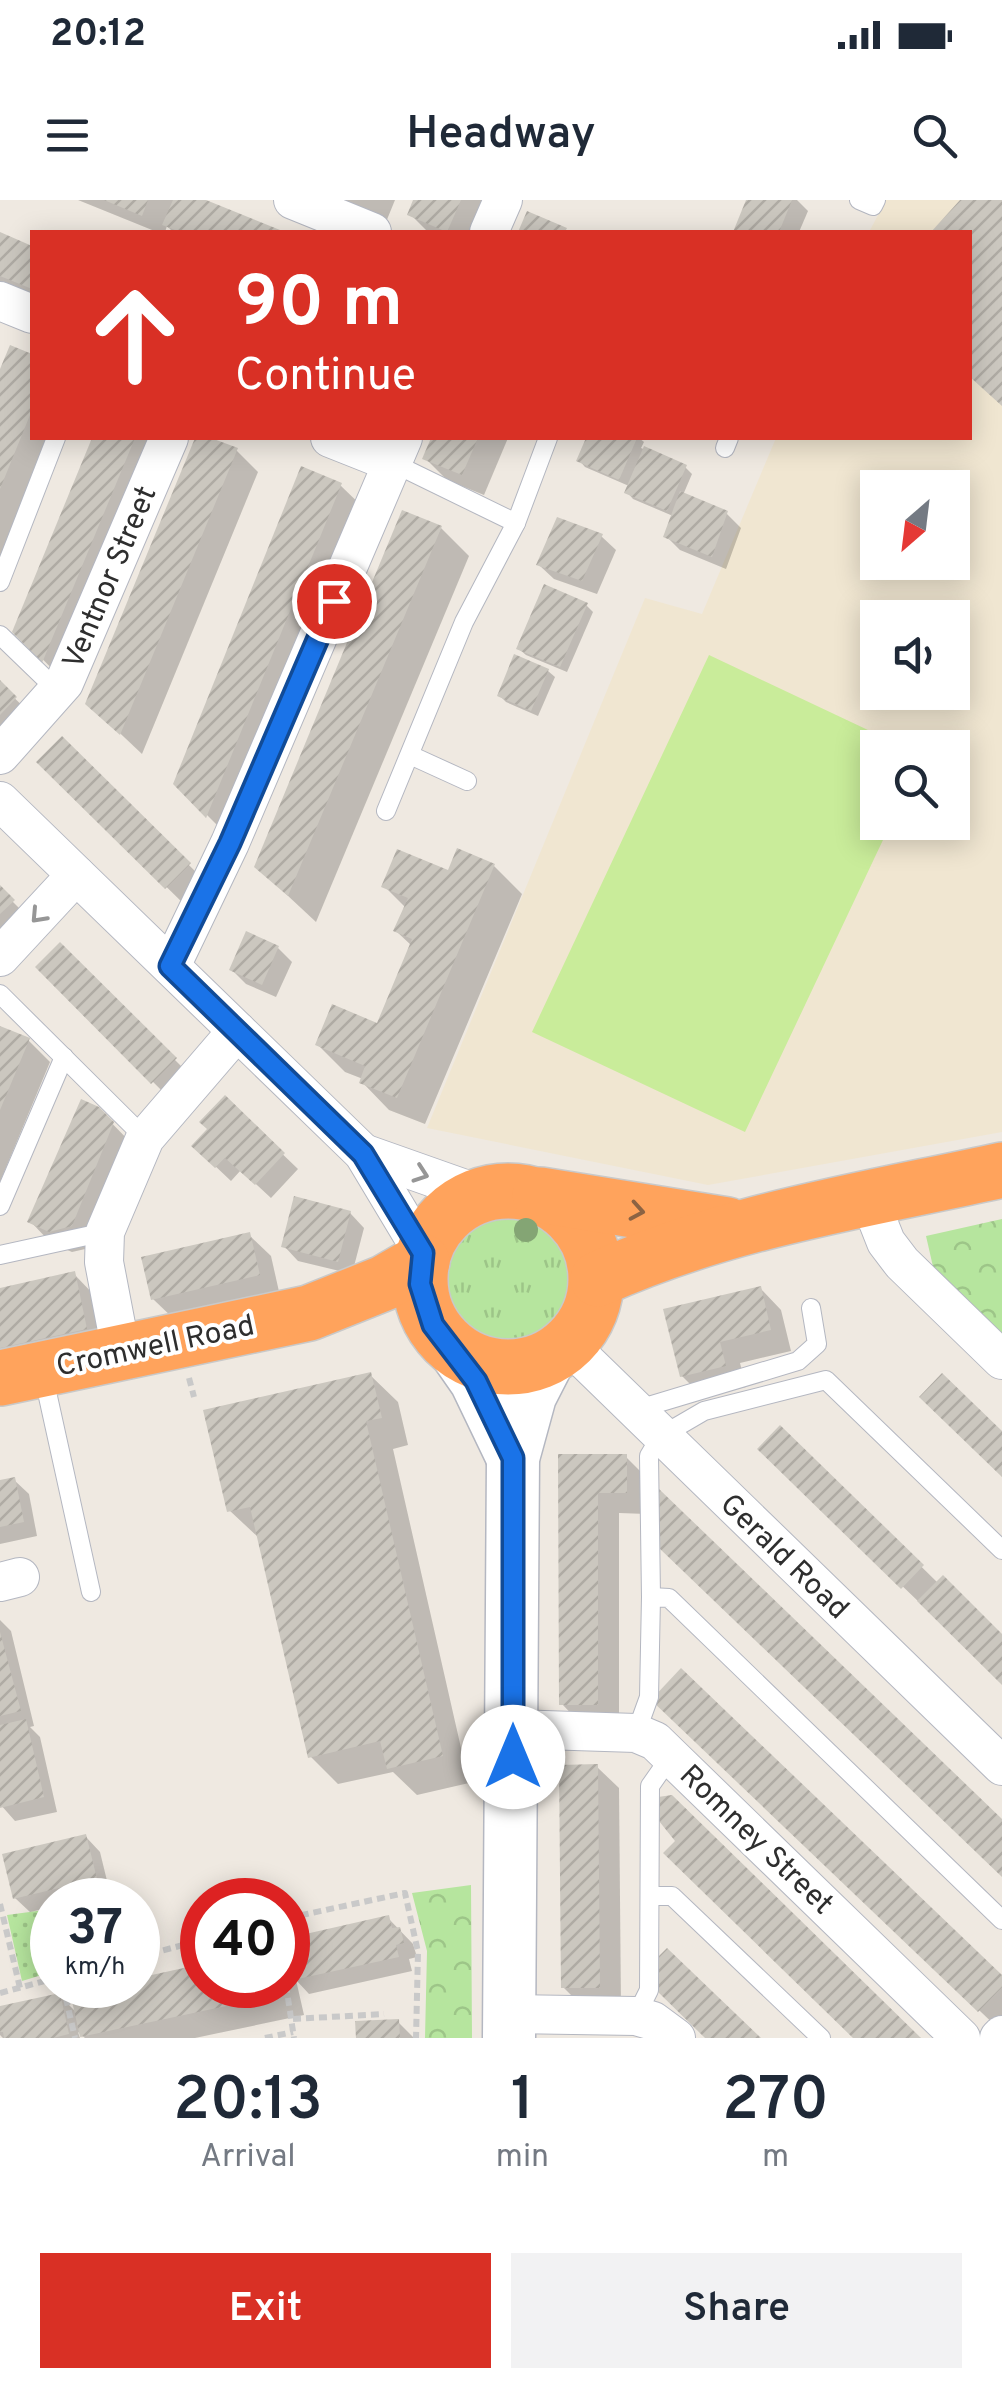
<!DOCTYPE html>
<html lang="en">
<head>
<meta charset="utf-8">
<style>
  body { margin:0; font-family:Overpass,sans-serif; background:#f2f2f3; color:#1f2937; height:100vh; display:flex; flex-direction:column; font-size:38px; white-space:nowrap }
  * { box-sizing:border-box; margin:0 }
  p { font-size:32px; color:#747a83 }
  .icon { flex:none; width:55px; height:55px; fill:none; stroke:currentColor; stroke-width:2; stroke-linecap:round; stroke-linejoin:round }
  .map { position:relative; height:1838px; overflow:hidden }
  .side { display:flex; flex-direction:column; background:#fff; flex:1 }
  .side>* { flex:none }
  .banner { position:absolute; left:30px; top:30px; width:942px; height:210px; border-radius:0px; box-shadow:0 5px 25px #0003; background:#d93025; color:#fff; overflow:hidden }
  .needle { width:65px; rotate:208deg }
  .controls { position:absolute; left:860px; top:270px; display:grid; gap:20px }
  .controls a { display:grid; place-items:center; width:110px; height:110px; border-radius:0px; background:#fff; box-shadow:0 5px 25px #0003; font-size:50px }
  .speed { position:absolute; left:30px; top:1678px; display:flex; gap:20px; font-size:50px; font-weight:700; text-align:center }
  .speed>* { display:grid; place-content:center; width:130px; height:130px; border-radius:50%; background:#fff; box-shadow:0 5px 25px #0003; line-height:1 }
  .speed small { font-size:25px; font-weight:400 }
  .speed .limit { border:15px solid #d22; background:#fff; color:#111 }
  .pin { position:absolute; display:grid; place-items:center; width:85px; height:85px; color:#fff; margin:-42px; border:5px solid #fff; border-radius:50%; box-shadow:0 2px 10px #0007 }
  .me { position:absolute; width:110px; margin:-55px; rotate:0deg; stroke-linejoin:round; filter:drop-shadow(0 0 8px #0008) }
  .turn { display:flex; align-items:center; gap:35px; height:210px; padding:0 40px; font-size:45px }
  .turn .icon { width:130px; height:130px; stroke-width:2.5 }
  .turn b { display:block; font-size:70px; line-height:85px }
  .eta { display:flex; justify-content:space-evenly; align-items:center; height:170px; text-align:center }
  .eta b { font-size:60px; font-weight:600; line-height:70px }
  .cta { display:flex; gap:20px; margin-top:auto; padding:20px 40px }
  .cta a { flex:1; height:115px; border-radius:0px; background:#d93025; color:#fff; font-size:40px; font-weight:600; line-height:115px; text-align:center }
  .cta a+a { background:#f2f2f3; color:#1f2937 }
  .status { display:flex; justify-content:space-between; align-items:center; height:70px; padding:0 50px; background:#fff; direction:ltr }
  .status svg { height:28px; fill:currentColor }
  header { display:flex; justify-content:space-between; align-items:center; height:130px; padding:0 40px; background:#fff; font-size:45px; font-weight:600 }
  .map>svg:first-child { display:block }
  .education { fill:#f0e6d1; fill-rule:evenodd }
  .grass { fill:url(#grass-tufts) }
  .forest { fill:url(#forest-crowns) }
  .garden { fill:url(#garden-dots) }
  .pitch { fill:#c9ec9a }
  .shadow { fill:#0003 }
  .building { fill:url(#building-hatch) }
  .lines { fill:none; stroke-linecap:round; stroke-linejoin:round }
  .lane-casing { stroke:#b4b7c1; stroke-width:20 }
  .street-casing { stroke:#b4b7c1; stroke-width:40 }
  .secondary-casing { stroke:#b4b7c1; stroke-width:55 }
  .highway-casing { stroke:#c9c9c9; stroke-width:58 }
  .path { stroke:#c9c9c9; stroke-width:6; stroke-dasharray:8 5; stroke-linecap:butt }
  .lane { stroke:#fff; stroke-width:18 }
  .street { stroke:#fff; stroke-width:38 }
  .secondary { stroke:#fff; stroke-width:52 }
  .highway { stroke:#ffa35c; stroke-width:55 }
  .tree { fill:#84a574 }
  .oneway { stroke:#969696 }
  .oneway2 { stroke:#8c6343 }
  .route-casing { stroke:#114b97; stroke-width:25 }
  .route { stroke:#1a73e8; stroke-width:18 }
  .labels { text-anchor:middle; stroke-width:8; stroke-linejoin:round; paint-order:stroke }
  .street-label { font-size:30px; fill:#2e2e2e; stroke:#fff }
</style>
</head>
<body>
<div class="status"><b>20:12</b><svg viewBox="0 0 49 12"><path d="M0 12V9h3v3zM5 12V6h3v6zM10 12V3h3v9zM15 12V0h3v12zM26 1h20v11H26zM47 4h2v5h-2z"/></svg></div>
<header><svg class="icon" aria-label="menu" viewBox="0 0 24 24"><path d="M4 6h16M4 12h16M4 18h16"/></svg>Headway<svg class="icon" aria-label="search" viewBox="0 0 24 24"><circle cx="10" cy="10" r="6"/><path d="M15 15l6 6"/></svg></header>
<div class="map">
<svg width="1002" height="1838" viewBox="0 0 1002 1838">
  <defs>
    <pattern id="grass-tufts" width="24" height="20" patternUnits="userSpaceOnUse" patternTransform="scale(2.5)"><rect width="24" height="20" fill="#b6e59e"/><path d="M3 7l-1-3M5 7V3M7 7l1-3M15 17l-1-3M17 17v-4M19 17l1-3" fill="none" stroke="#9dc588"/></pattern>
    <pattern id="forest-crowns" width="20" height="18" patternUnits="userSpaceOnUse" patternTransform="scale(2.5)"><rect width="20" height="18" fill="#b6e59e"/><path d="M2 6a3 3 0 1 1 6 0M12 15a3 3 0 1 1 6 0" fill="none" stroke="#9dc588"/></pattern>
    <pattern id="garden-dots" width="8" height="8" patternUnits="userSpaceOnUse" patternTransform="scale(2.5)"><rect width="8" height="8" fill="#b6e59e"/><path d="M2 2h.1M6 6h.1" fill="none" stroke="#9dc588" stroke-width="1.8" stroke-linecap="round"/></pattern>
    <pattern id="building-hatch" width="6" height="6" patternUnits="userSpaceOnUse" patternTransform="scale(2.5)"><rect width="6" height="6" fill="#cbc7bf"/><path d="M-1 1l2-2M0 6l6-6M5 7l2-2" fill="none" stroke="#afaba4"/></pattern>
  </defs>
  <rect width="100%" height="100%" fill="#efe9e1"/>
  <path class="education" d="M886,0H1002V932L708,985L427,928L645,398L702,414L776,238H970V32H869ZM878,288H952V362H878ZM878,418H952V492H878ZM878,548H952V622H878Z"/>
  <circle class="grass" cx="513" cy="1077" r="66"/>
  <g class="forest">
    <path d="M1002,1019V1137L934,1071L926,1036Z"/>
    <path d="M471,1685L472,1838H425L427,1751L412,1693Z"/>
  </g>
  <path class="garden" d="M52,1709V1772L22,1781L7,1715Z"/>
  <path class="pitch" d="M709,455L904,547L878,548V622L891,623L745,932L532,832Z"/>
  <g class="shadow">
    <path d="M78,0H200L279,32H173L167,26L165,32H157Z"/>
    <path d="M333,0H395L386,22Z"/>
    <path d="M416,0H491L477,32H428L410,14Z"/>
    <path d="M749,0H797L808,11L799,32H736Z"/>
    <path d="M0,35L32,48V100L0,87Z"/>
    <path d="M11,148L32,156V238H51L0,362V175Z"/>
    <path d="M95,238H165L64,481L15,431Z"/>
    <path d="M198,238L236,250L258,272L142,554L88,503Z"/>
    <path d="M434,238H508L484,295L447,280L425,258Z"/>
    <path d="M589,238H639L644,242L641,248L685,267L692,274L683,295L726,313L741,328L726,369L680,350L666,336L673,316L633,299L627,292L629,286L585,267L579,260Z"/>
    <path d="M340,285L368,312L235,643L176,584Z"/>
    <path d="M441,328L469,356L316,722L257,667Z"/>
    <path d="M601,336L616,350L597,394L554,379L539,365Z"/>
    <path d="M586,405L593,412L567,472L526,455L519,449Z"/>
    <path d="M548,471L555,477L538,516L506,502L500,496Z"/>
    <path d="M0,484L37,520L0,528Z"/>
    <path d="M62,539L210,686L188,708L39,562Z"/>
    <path d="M494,666L522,694L425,924L389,910L362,882L363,879L345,872L317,844L378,826L412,746L396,731L406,708L384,686Z"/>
    <path d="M0,689L34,723L0,732Z"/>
    <path d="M60,745L196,881L174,903L39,767Z"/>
    <path d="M278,748L292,762L276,797L246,784L232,770Z"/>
    <path d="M0,829L28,840L50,862L0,982Z"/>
    <path d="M225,899L298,969L271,998L241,970L231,981L194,946L210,929Z"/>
    <path d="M98,909L134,946L94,1047L72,1052L51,1043L30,1021Z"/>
    <path d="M350,1013L364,1028L352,1074L298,1061L284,1046Z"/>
    <path d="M249,1035L271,1056L280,1096L175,1120L153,1099Z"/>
    <path d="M74,1074L95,1096L107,1150L0,1174V1090Z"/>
    <path d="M760,1088L781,1110L791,1151L740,1163L746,1187L703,1197L682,1176Z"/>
    <path d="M370,1175L398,1202L408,1245L393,1249L469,1583L417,1595L393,1572L338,1584L310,1556L259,1338L229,1310Z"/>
    <path d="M780,1228L938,1383L1002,1437V1482L760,1249Z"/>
    <path d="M561,1257H626L647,1278V1314L619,1313V1526H583L562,1504Z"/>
    <path d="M14,1280L29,1294L37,1336L0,1344V1283Z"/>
    <path d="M0,1420L11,1431L34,1526L30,1527L40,1537L57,1612L15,1621L0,1604Z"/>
    <path d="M682,1527L1002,1779V1832Z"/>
    <path d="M597,1567L619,1588L621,1809H585L563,1787Z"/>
    <path d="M86,1637L100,1652L110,1693L81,1700H52V1707L30,1712L15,1698Z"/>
    <path d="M388,1718L413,1744L417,1757L409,1759L412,1771L309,1794L296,1780L304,1815L195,1838H85L78,1832L80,1838H3L0,1835V1808L59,1795L78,1814L108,1794L123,1791L122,1785H138V1780L202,1766V1785H288V1772L295,1779L288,1740Z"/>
    <path d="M398,1822L414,1838H358Z"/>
  </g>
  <g class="building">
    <path d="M104,0H148L142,16Z"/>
    <path d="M173,0H206L285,32H180L162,25Z"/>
    <path d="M413,0H461L447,32L407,15Z"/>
    <path d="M746,0H792L779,32H733Z"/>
    <path d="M960,0H1002V206L970,177V32H931Z"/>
    <path d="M527,11L567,28L565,32H518Z"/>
    <path d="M0,32L32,46V89L0,76Z"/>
    <path d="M10,145L32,154V210L0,289V169Z"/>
    <path d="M92,238H135L42,463L12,432Z"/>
    <path d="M195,238H211L238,248L120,535L85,504Z"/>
    <path d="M431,238H478L462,275L422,259Z"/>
    <path d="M586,238H637L619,280L576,261Z"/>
    <path d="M644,246L687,265L667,311L624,293Z"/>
    <path d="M301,266L342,283L206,618L173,584Z"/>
    <path d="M680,291L728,311L712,357L663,337Z"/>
    <path d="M402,310L442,326L288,696L254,667Z"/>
    <path d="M557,317L603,334L582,381L536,365Z"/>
    <path d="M544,384L588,403L560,467L516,449Z"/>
    <path d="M514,454L549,469L531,511L497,496Z"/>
    <path d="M0,480L17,497L0,515Z"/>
    <path d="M62,536L191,663L165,689L36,562Z"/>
    <path d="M457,648L495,664L397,898L359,883L365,866L315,845L332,804L377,823L412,739L393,731L408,698L381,687L397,649L448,670Z"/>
    <path d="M0,685L15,700L0,714Z"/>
    <path d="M246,731L279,746L262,785L229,770Z"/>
    <path d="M60,742L177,858L151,884L35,767Z"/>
    <path d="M0,826L30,838L0,910Z"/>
    <path d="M225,895L285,953L255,985L225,958L215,968L191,946L207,929L199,922Z"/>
    <path d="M81,899L99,907L114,922L72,1026L49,1032L27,1022Z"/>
    <path d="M294,996L351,1011L338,1062L281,1047Z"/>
    <path d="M250,1032L260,1075L151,1100L141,1057Z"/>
    <path d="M75,1071L87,1129L0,1148V1088Z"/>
    <path d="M761,1086L771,1130L720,1142L726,1166L680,1177L663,1109Z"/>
    <path d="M371,1172L382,1218L366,1221L443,1556L387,1569L380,1541L308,1558L250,1307L227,1312L203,1210Z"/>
    <path d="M942,1173L1002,1231V1277L919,1197Z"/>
    <path d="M780,1225L924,1365L901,1389L757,1249Z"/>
    <path d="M558,1254H627V1293H598V1505H559Z"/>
    <path d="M15,1277L24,1322L0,1327V1280Z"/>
    <path d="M659,1289L1002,1619V1677L658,1347L652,1313Z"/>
    <path d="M943,1375L1002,1434V1485L917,1401Z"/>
    <path d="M0,1432L21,1511L0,1516Z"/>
    <path d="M681,1468L1002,1775V1787L978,1812L651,1500Z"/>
    <path d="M26,1519L44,1597L0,1608V1525Z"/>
    <path d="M598,1564L600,1788H561L559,1565Z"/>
    <path d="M672,1595L921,1838H853L663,1653L675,1641L659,1621L658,1597Z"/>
    <path d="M86,1634L97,1679L13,1699L2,1654Z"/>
    <path d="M389,1715L392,1728L400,1727L404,1743L396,1745L399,1757L293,1780L288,1738Z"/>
    <path d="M667,1748L761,1838H705L655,1789L653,1762Z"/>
    <path d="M202,1764V1785H282L283,1794L80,1837L72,1801L85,1798L84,1793L105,1788L106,1792L120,1789V1785H138V1778Z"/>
    <path d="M60,1793L69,1834L53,1838H4L3,1832H0V1806Z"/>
    <path d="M399,1819L400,1838H356L355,1821Z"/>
  </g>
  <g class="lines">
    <defs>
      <g id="lane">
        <path d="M859,0L873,6L876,0"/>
        <path d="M725,248L729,238"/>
        <path d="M393,263L516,323"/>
        <path d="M0,382L56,238"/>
        <path d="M0,435L57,490"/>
        <path d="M410,555L467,581"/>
        <path d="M386,611L464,422L516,323L548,238"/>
        <path d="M0,794L145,938"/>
        <path d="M0,1006L64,857"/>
        <path d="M0,1055L105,1032"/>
        <path d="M43,1174L91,1392"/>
        <path d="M635,1210L798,1161L817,1144L811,1108"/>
        <path d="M651,1397L649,1256L661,1236L704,1211L826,1180L1002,1350"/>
        <path d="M636,1533L649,1497L651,1397L669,1398L1002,1720"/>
        <path d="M650,1696H672L821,1838"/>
        <path d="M636,1816L649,1790L650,1586L671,1556"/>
      </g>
      <g id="street">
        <path d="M293,0L372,32"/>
        <path d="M489,32L503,0"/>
        <path d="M0,101L32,114"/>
        <path d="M330,238L393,263"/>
        <path d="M0,555L64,483L169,238"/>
        <path d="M0,601L363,953L423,1053"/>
        <path d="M0,757L76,675"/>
        <path d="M171,766L230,643L403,238"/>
        <path d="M363,953L479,994"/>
        <path d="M869,999L886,1042L902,1063L1002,1160"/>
        <path d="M568,1144L1002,1566"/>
        <path d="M121,1151L104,1062L105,1032L145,938L237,831"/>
        <path d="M0,1382L20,1377"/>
        <path d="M513,1529L636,1533L655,1541L961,1838"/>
        <path d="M510,1814L636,1816L653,1821L676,1838"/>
        <path d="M999,1838L1002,1835"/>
      </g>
      <g id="secondary">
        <path d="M453,1148L476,1181L513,1258"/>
        <path d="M509,1838L513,1258L530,1196L551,1155"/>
      </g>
      <g id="highway">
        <circle cx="508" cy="1079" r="88"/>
        <path d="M540,995L727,1025"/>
        <path d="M598,1079C726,1021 865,1000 1002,970"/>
        <path d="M0,1178L309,1113L384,1083L422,1061"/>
      </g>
    </defs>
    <use href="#lane" class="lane-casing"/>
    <use href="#street" class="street-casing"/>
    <use href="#secondary" class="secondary-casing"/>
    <use href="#highway" class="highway-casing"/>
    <g class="path">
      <path d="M189,1178L194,1197"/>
      <path d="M0,1704L20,1788"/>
      <path d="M288,1718L405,1693L418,1752L416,1838"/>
      <path d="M138,1757L202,1740"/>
      <path d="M63,1785L75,1838"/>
      <path d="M286,1785L294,1838"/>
      <path d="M0,1793L52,1779"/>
      <path d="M293,1819L384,1814"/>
      <path d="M265,1838L293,1832"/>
    </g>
    <use href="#lane" class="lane"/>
    <use href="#street" class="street"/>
    <use href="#secondary" class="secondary"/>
    <use href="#highway" class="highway"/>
  </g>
  <circle class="tree" cx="526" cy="1030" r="12"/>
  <defs><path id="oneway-chevron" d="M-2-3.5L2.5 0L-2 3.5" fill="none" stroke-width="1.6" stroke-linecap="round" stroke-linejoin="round" transform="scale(2.5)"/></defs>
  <g class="oneway">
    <use href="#oneway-chevron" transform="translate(38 716) rotate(133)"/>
    <use href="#oneway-chevron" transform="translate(421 974) rotate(19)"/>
  </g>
  <use class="oneway2" href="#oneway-chevron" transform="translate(637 1011) rotate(10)"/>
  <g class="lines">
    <defs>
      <path id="route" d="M334,401L230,643L170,766L363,954L423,1053L420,1084L433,1125L476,1181L513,1258V1557"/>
    </defs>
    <use href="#route" class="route-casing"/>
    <use href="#route" class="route"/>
  </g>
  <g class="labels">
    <g class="street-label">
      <text transform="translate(109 377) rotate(-67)" y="10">Ventnor Street</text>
      <text transform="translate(155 1145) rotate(-12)" y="10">Cromwell Road</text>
      <text transform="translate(785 1356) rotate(44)" y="10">Gerald Road</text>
      <text transform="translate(757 1639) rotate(44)" y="10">Romney Street</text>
    </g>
  </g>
</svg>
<div class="controls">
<a><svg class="needle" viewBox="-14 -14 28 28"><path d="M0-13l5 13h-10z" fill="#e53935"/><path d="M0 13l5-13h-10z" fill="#747a83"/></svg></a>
<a><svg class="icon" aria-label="sound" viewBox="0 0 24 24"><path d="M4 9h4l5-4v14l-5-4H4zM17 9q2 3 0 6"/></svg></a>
<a><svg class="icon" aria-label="search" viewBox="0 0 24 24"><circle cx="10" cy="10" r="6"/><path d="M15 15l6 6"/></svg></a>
</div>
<div class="speed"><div>37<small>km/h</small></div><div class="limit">40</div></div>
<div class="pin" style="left:334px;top:401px;background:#d93025"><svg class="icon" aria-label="arrive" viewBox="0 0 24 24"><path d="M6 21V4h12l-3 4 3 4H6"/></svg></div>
<svg class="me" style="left:513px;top:1557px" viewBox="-20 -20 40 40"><circle r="19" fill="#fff"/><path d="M0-13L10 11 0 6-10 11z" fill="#1a73e8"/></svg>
<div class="banner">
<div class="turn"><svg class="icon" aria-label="ahead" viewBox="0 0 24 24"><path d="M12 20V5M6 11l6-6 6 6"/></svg><div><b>90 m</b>Continue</div></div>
</div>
</div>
<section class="side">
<div class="eta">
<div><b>20:13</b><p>Arrival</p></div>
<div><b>1</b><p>min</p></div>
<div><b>270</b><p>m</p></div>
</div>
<div class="cta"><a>Exit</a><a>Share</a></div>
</section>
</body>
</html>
